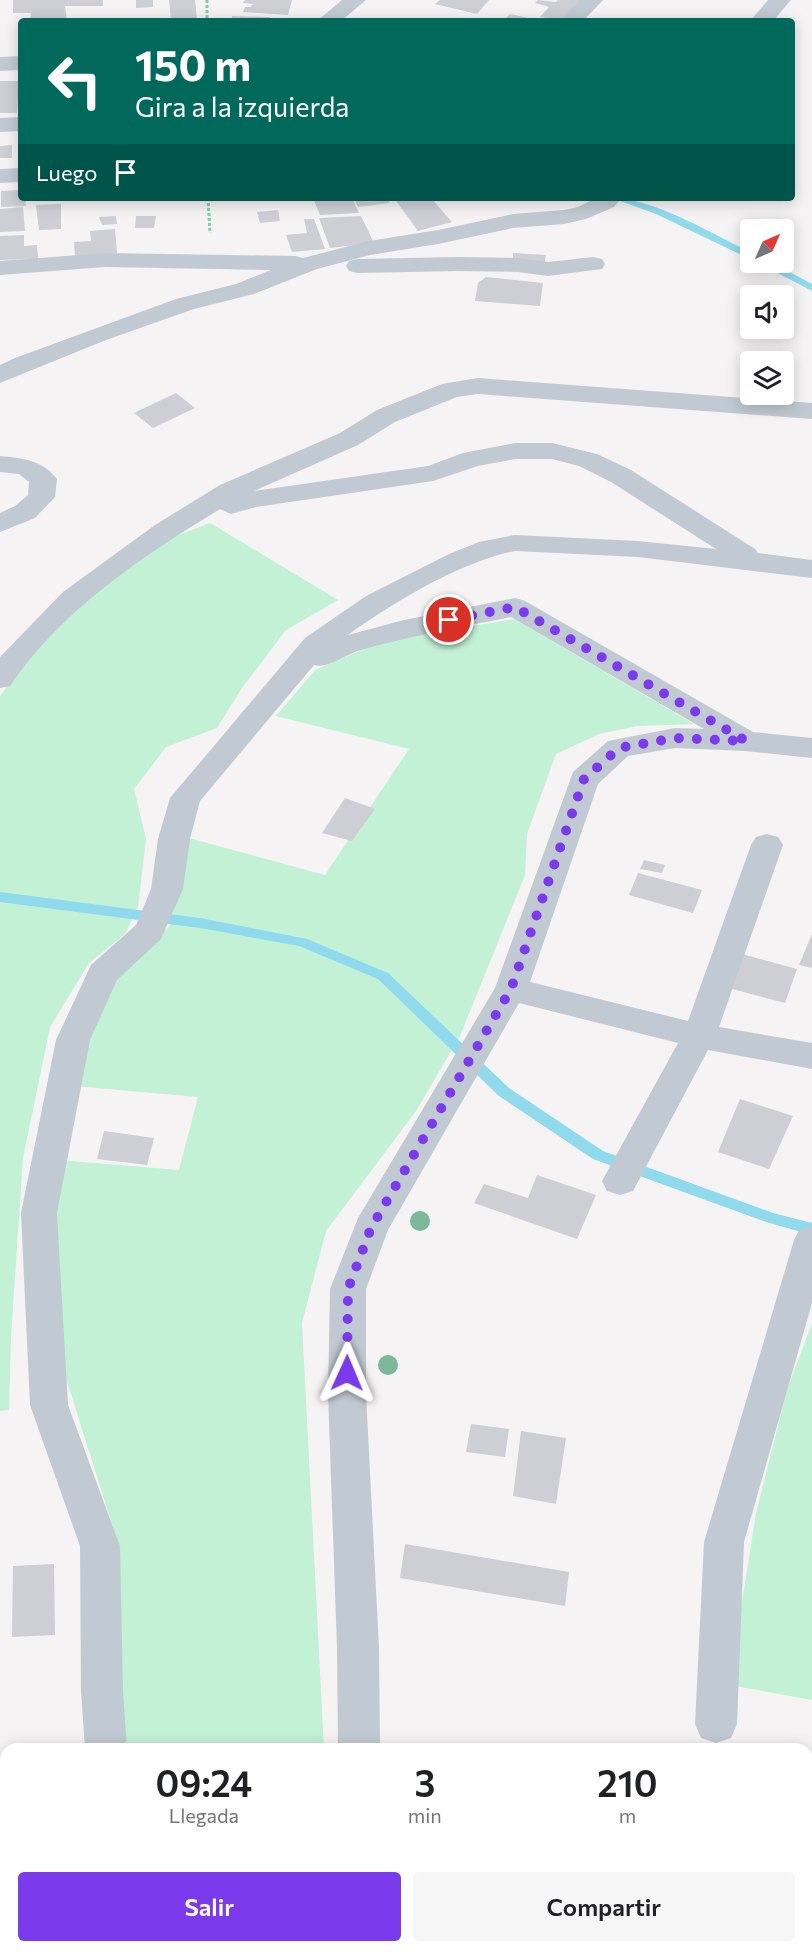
<!DOCTYPE html>
<html lang="es">
<head>
<meta charset="utf-8">
<style>
  body { margin:0; font-family:Commissioner,sans-serif; background:#f6f6f6; color:#202124; height:100vh; display:flex; flex-direction:column; font-size:22px; white-space:nowrap }
  * { box-sizing:border-box; margin:0 }
  p { font-size:20px; color:#757577 }
  .icon { flex:none; width:33px; height:33px; fill:none; stroke:currentColor; stroke-width:2; stroke-linecap:round; stroke-linejoin:round }
  .map { position:relative; flex:1; overflow:hidden }
  .panel { position:absolute; left:0px; top:1743px; width:813px; height:210px; display:flex; flex-direction:column; background:#fff; border-radius:18px 18px 0 0; box-shadow:0 3px 15px #0003 }
  .panel>* { flex:none }
  .guide { position:absolute; left:18px; top:18px; width:777px; height:183px; border-radius:6px; box-shadow:0 3px 15px #0003; background:#00695c; color:#fff; overflow:hidden }
  .needle { width:39px; rotate:45deg }
  .tools { position:absolute; left:740px; top:219px; display:grid; gap:12px }
  .tools a { display:grid; place-items:center; width:54px; height:54px; border-radius:6px; background:#fff; box-shadow:0 3px 15px #0003; font-size:30px }
  .pin { position:absolute; display:grid; place-items:center; width:51px; height:51px; color:#fff; margin:-26px; border:3px solid #fff; border-radius:50%; box-shadow:0 2px 6px #0007 }
  .me { position:absolute; width:66px; margin:-33px; rotate:1deg; stroke-linejoin:round; filter:drop-shadow(0 0 4px #0008) }
  .turn { display:flex; align-items:center; gap:21px; height:126px; padding:0 18px; font-size:27px }
  .turn .icon { width:78px; height:78px; stroke-width:2.5 }
  .turn b { display:block; font-size:42px; line-height:51px }
  .then { display:flex; align-items:center; height:57px; padding:0 18px; background:#0003; gap:12px; font-size:22px }
  .eta { display:flex; justify-content:space-evenly; align-items:center; height:102px; text-align:center }
  .eta b { font-size:36px; font-weight:600; line-height:42px }
  .button { display:flex; gap:12px; margin-top:auto; padding:12px 18px }
  .button a { flex:1; height:69px; border-radius:6px; background:#7c3aed; color:#fff; font-size:24px; font-weight:600; line-height:69px; text-align:center }
  .button a+a { background:#f6f6f6; color:#202124 }
  .map>svg:first-child { display:block }
  .green { fill:#c3f1d5 }
  .lines { fill:none; stroke-linecap:round; stroke-linejoin:round }
  .stream { fill:#90daee; fill-rule:evenodd }
  .building { fill:#cdcfd5 }
  .path-far1 { stroke:#7ad0a6; stroke-width:3; stroke-dasharray:3 2; stroke-linecap:butt }
  .path { stroke:#7ad0a6; stroke-width:4.5; stroke-dasharray:5 4; stroke-linecap:butt }
  .minor { fill:#c1cad2; fill-rule:evenodd }
  .tree { fill:#7bb799 }
  .route { stroke:#7c3aed; stroke-width:10; stroke-dasharray:0 18 }
</style>
</head>
<body>
<div class="map">
<svg width="812" height="1953" viewBox="0 0 812 1953">
  <rect width="100%" height="100%" fill="#f5f3f3"/>
  <g class="green">
    <path d="M210,523L338,600L286,630L242,688L217,728L166,747L134,789L146,839L138,907L125,934L89,963L50,1027L23,1158L11,1337L9,1410L0,1411V696L35,647L108,581L171,538Z"/>
    <path d="M514,619L694,724L637,726L599,734L556,754L527,834L525,875L460,1036L416,1111L326,1231L302,1323L324,1749H127L116,1628L118,1543L64,1372L54,1246L59,1160L179,1170L198,1097L74,1086L95,1010L127,961L170,926L189,838L325,875L409,749L276,716L315,670L383,641Z"/>
    <path d="M812,1323V1700L729,1685L756,1513L787,1390Z"/>
    <path d="M807,1768H812V1953H152L151,1947H807Z"/>
  </g>
  <g class="lines">
    <g class="stream">
      <path d="M612,198C654,198 712,234 750,252V259L656,214Z"/>
      <path d="M757,262H771L812,284V291Z"/>
      <path d="M0,892L200,918L307,939L388,973L509,1088L603,1151L773,1213L812,1223V1235L766,1222L593,1159L499,1096L378,979L299,946L200,928L0,902Z"/>
    </g>
  </g>
  <g class="building">
    <path d="M13,0H103V6H65L67,21H30L31,13H13Z"/>
    <path d="M136,0H153V7L136,8Z"/>
    <path d="M169,0H195L197,20L171,21Z"/>
    <path d="M245,0H292L288,15L243,12L245,7H250L253,4L243,3Z"/>
    <path d="M440,0H489L477,14L435,4Z"/>
    <path d="M538,0L556,2L558,0H585L564,21L540,17L549,7L535,3Z"/>
    <path d="M510,14L538,20V21H503Z"/>
    <path d="M232,16L270,17V21H232Z"/>
    <path d="M0,81H19L17,113H0Z"/>
    <path d="M12,145V158H0V146Z"/>
    <path d="M21,190V198H25L26,206L1,207V191Z"/>
    <path d="M82,198H115V201H81Z"/>
    <path d="M313,198H352L359,213L320,215Z"/>
    <path d="M354,198H387L390,203L358,207Z"/>
    <path d="M394,198H431L452,222L418,231Z"/>
    <path d="M61,204V229L39,230L36,205Z"/>
    <path d="M23,207L25,231L0,232V209Z"/>
    <path d="M278,210L280,221L260,223L257,212Z"/>
    <path d="M116,216L117,224L102,225L99,217Z"/>
    <path d="M136,216H156L154,228H135Z"/>
    <path d="M361,216L374,243L330,248L319,218Z"/>
    <path d="M304,219H314L325,249L292,252L286,235L307,233Z"/>
    <path d="M115,229L117,253L75,256L74,242L91,241L90,231Z"/>
    <path d="M24,235V246L37,245L38,259L0,260V236Z"/>
    <path d="M513,253L546,255L544,266L513,263Z"/>
    <path d="M486,277L543,283L540,306L475,301L478,283Z"/>
    <path d="M176,393L195,408L153,428L134,413Z"/>
    <path d="M345,798L375,809L352,841L322,833Z"/>
    <path d="M644,860L665,865L662,873L640,869Z"/>
    <path d="M638,873L702,890L693,913L629,895Z"/>
    <path d="M812,934V968L799,965Z"/>
    <path d="M734,952L797,969L785,1003L721,986Z"/>
    <path d="M740,1099L793,1116L769,1169L718,1152Z"/>
    <path d="M104,1131L154,1138L147,1165L97,1159Z"/>
    <path d="M537,1175L596,1195L577,1239L474,1203L484,1184L528,1198Z"/>
    <path d="M471,1424L509,1429L505,1457L466,1452Z"/>
    <path d="M521,1431L566,1438L556,1504L513,1496Z"/>
    <path d="M405,1544L569,1572L565,1606L400,1578Z"/>
    <path d="M54,1564L55,1635L12,1637L13,1566Z"/>
  </g>
  <g class="lines">
    <g class="path-far1">
      <path d="M207,0V21"/>
      <path d="M208,198L210,233"/>
    </g>
    <g class="path">
      <path d="M0,1862L6,1861"/>
      <path d="M132,1947L134,1953"/>
      <path d="M755,1947L756,1953"/>
    </g>
    <g class="minor">
      <path d="M342,0H366L341,21H317Z"/>
      <path d="M580,0H603L583,21H560Z"/>
      <path d="M768,0H791L773,21H750Z"/>
      <path d="M21,56V70L0,71V57Z"/>
      <path d="M21,117V131L0,132V118Z"/>
      <path d="M21,168V182L0,183V169Z"/>
      <path d="M596,198H622L614,207L586,219L564,224L513,228L438,244L370,255L317,269L254,294L194,309L106,340L0,383V365L15,358L176,299L236,284L271,270L105,267L0,275V261L105,253L295,256L303,258L369,241L438,230L513,214L564,210L578,207Z"/>
      <path d="M458,257L518,258L548,262L593,257L602,259L605,264L602,269L548,276L518,272L458,271L358,273L349,271L346,266L349,261L358,259Z"/>
      <path d="M478,378L812,403V419L478,394L457,397L395,422L358,445L254,491L428,466L463,453L515,443H552L597,454L631,470L755,549L758,553L812,560V578L638,557L515,551C460,562 394,602 348,635L404,620L515,598L525,601L753,732L812,738V758L746,751L675,748L628,756L598,784L530,982L688,1021L751,845L756,837L767,834L778,837L783,845L719,1027L812,1043V1069L708,1050L633,1191L620,1195L607,1191L602,1181L678,1043L519,1003L388,1230L366,1289V1394L379,1648L380,1749H338L337,1648L328,1394L330,1289L358,1218L495,988L573,772L608,741L675,728L704,729L511,617C460,627 410,636 361,650C345,654 329,669 314,665L200,801L190,839L183,889L161,939L117,980L90,1040L57,1213L68,1405L120,1546L123,1691L127,1749H85L81,1691L80,1546L30,1405L21,1213L56,1040L91,965L136,925L151,889L158,839L170,798L305,638L366,596L449,554L479,542L515,535L638,541L716,549L611,482L579,466L552,459H515L478,466L433,481L256,507L231,514L220,509C143,556 61,610 10,686L0,688V657L63,592L155,525L220,485L340,433L377,410L442,384Z"/>
      <path d="M0,456C22,458 43,460 57,479L55,497L35,518L0,532V513L15,506L28,495L29,482L19,474L0,472Z"/>
      <path d="M812,1226V1303L744,1542L737,1724L731,1738L716,1743L701,1738L695,1724L704,1542L794,1240L799,1230Z"/>
    </g>
  </g>
  <g class="tree">
    <circle cx="420" cy="1221" r="10"/>
    <circle cx="388" cy="1365" r="10"/>
  </g>
  <g class="lines">
    <path class="route" d="M347,1373L348,1289L371,1228L511,989L584,779L619,748L675,738L746,741L515,607L449,620"/>
  </g>
</svg>
<div class="tools">
<a><svg class="needle" viewBox="-14 -14 28 28"><path d="M0-13l5 13h-10z" fill="#e53935"/><path d="M0 13l5-13h-10z" fill="#757577"/></svg></a>
<a><svg class="icon" aria-label="sound" viewBox="0 0 24 24"><path d="M4 9h4l5-4v14l-5-4H4zM17 9q2 3 0 6"/></svg></a>
<a><svg class="icon" aria-label="layers" viewBox="0 0 24 24"><path d="M12 4l9 5-9 5-9-5zM3 14l9 5 9-5"/></svg></a>
</div>
<div class="pin" style="left:449px;top:620px;background:#d93025"><svg class="icon" aria-label="arrive" viewBox="0 0 24 24"><path d="M6 21V4h12l-3 4 3 4H6"/></svg></div>
<svg class="me" style="left:347px;top:1373px" viewBox="-20 -20 40 40"><path d="M0-17L14 15 0 8-14 15z" fill="#7c3aed" stroke="#fff" stroke-width="4"/></svg>
<div class="guide">
<div class="turn"><svg class="icon" aria-label="left" viewBox="0 0 24 24"><path d="M17 20v-9H6M10 6l-5 5 5 5"/></svg><div><b>150 m</b>Gira a la izquierda</div></div>
<div class="then">Luego<svg class="icon" aria-label="arrive" viewBox="0 0 24 24"><path d="M6 21V4h12l-3 4 3 4H6"/></svg></div>
</div>
<section class="panel">
<div class="eta">
<div><b>09:24</b><p>Llegada</p></div>
<div><b>3</b><p>min</p></div>
<div><b>210</b><p>m</p></div>
</div>
<div class="button"><a>Salir</a><a>Compartir</a></div>
</section>
</div>
</body>
</html>
